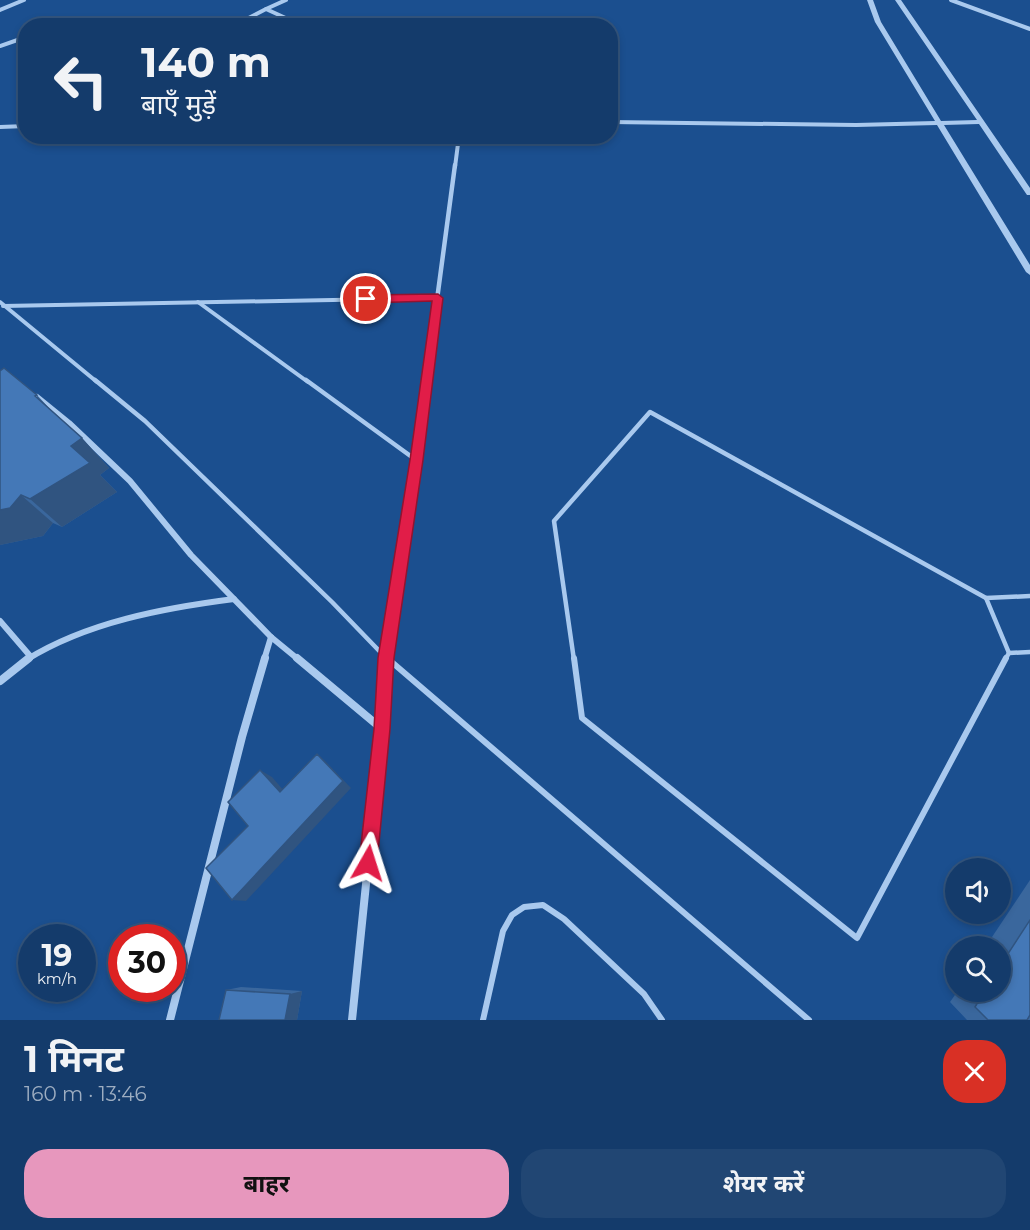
<!DOCTYPE html>
<html lang="hi">
<head>
<meta charset="utf-8">
<style>
  body { margin:0; font-family:Montserrat,"Noto Sans Devanagari",sans-serif; background:#214673; color:#f1f3f6; height:100vh; display:flex; flex-direction:column; font-size:22px; white-space:nowrap }
  * { box-sizing:border-box; margin:0 }
  p { font-size:20px; color:#9dadc1 }
  .icon { flex:none; width:33px; height:33px; fill:none; stroke:currentColor; stroke-width:2; stroke-linecap:round; stroke-linejoin:round }
  .map { position:relative; height:1020px; overflow:hidden }
  .side { display:flex; flex-direction:column; background:#143b6b; flex:1 }
  .side>* { flex:none }
  .hud { position:absolute; left:18px; top:18px; width:600px; height:126px; border-radius:24px; box-shadow:0 3px 9px #0003,0 0 0 2px #33557e; background:#143b6b; color:#f1f3f6; overflow:hidden }
  .buttons { position:absolute; left:945px; top:858px; display:grid; gap:12px }
  .buttons a { display:grid; place-items:center; width:66px; height:66px; border-radius:50%; background:#143b6b; box-shadow:0 3px 9px #0003,0 0 0 2px #33557e; font-size:30px }
  .speed { position:absolute; left:18px; top:924px; display:flex; gap:12px; font-size:30px; font-weight:700; text-align:center }
  .speed>* { display:grid; place-content:center; width:78px; height:78px; border-radius:50%; background:#143b6b; box-shadow:0 3px 9px #0003,0 0 0 2px #33557e; line-height:1 }
  .speed small { font-size:15px; font-weight:400 }
  .speed .limit { border:9px solid #d22; background:#fff; color:#111 }
  .pin { position:absolute; display:grid; place-items:center; width:51px; height:51px; color:#fff; margin:-26px; border:3px solid #fff; border-radius:50%; box-shadow:0 2px 6px #0007 }
  .me { position:absolute; width:66px; margin:-33px; rotate:6deg; stroke-linejoin:round; filter:drop-shadow(0 0 4px #0008) }
  .turn { display:flex; align-items:center; gap:21px; height:126px; padding:0 24px; font-size:27px }
  .turn .icon { width:78px; height:78px; stroke-width:2.5 }
  .turn b { display:block; font-size:42px; line-height:51px }
  .round { display:grid; place-items:center; flex:none; width:63px; height:63px; border-radius:24px; background:#214673 }
  .head { display:flex; align-items:center; justify-content:space-between; height:102px; padding:0 24px }
  h1 { font-size:36px; font-weight:700; line-height:45px }
  .primary-button { display:flex; gap:12px; margin-top:auto; padding:12px 24px }
  .primary-button a { flex:1; height:69px; border-radius:24px; background:#e797bd; color:#111; font-size:24px; font-weight:700; line-height:69px; text-align:center }
  .primary-button a+a { background:#214673; color:#f1f3f6 }
  .map>svg:first-child { display:block }
  .lines { fill:none; stroke-linecap:round; stroke-linejoin:round }
  .service-far2 { stroke:#a9c9ee; stroke-width:4 }
  .service-far1 { stroke:#a9c9ee; stroke-width:4.5 }
  .service { stroke:#a9c9ee; stroke-width:6 }
  .minor-far3 { stroke:#a9c9ee; stroke-width:4 }
  .minor-far2 { stroke:#a9c9ee; stroke-width:4.5 }
  .minor-far1 { stroke:#a9c9ee; stroke-width:6 }
  .minor { stroke:#a9c9ee; stroke-width:8 }
  .tertiary { fill:#a9c9ee; fill-rule:evenodd }
  .wall { fill:#3a679d }
  .shaded-wall { fill:#305480 }
  .building { fill:#4478b7; stroke:#305480; stroke-width:1.5 }
  .route { fill:#e11d48; stroke:#92132f; stroke-width:1.5 }
</style>
</head>
<body>
<div class="map">
<svg width="1030" height="1020" viewBox="0 0 1030 1020">
  <rect width="100%" height="100%" fill="#1b4f8f"/>
  <g class="lines">
    <g class="service-far2">
      <path d="M0,302L97,382"/>
      <path d="M198,302L308,382"/>
      <path d="M3,306L438,298"/>
    </g>
    <g class="service-far1">
      <path d="M95,380L145,421L332,602L388,660"/>
      <path d="M306,380L416,460"/>
      <path d="M986,598L1009,653"/>
      <path d="M1009,653L1030,652"/>
      <path d="M574,660L554,521L650,412L986,598L1030,596"/>
      <path d="M1005,660L1009,653"/>
    </g>
    <g class="service">
      <path d="M387,658L809,1020"/>
      <path d="M574,658L582,718L857,938L1006,658"/>
      <path d="M483,1020L503,931L512,915L524,907L543,905L564,919L644,994L662,1020"/>
    </g>
    <g class="minor-far3">
      <path d="M286,0L266,9L303,26"/>
      <path d="M951,0L1030,29"/>
      <path d="M0,10L24,0"/>
      <path d="M56,26L65,22"/>
      <path d="M233,26L266,9"/>
      <path d="M0,46L26,37"/>
      <path d="M455,167L459,136"/>
    </g>
    <path class="minor-far2" d="M426,382L455,165"/>
    <g class="minor-far1">
      <path d="M37,397L69,423L130,481L191,555L271,637L299,660"/>
      <path d="M0,621L31,657"/>
      <path d="M26,660C87,622 164,608 234,599"/>
      <path d="M264,660L271,637"/>
      <path d="M386,660L427,380"/>
    </g>
    <g class="minor">
      <path d="M297,658L382,729"/>
      <path d="M0,681L29,658"/>
      <path d="M170,1020L242,737L265,658"/>
      <path d="M352,1020L382,729L386,658"/>
    </g>
    <g class="tertiary">
      <path d="M867,0H873L881,22L941,121L977,120L895,0H901L1030,188V195H1027L979,124L944,125L1030,265V275L1026,272L937,125L856,127L610,124V120L856,123L935,121L875,22Z"/>
      <path d="M26,124V128L0,129V125Z"/>
    </g>
  </g>
  <g class="wall">
    <path d="M37,395L49,408L82,438L109,468L100,475L117,492L62,527L53,523L43,536L0,545Z"/>
    <path d="M1030,880V1020H967L950,1002L957,992H1000V946H986Z"/>
    <path d="M241,987L302,991L297,1020L226,990Z"/>
  </g>
  <g class="shaded-wall">
    <path d="M82,438L109,468L100,475L117,492L62,527L30,499L71,446Z"/>
    <path d="M21,495L53,523L43,536L0,545V510Z"/>
    <path d="M317,754L326,762L351,788L246,901L232,900Z"/>
    <path d="M260,770L272,777L291,799L280,792Z"/>
    <path d="M302,991L297,1020H285L290,994Z"/>
  </g>
  <g class="building">
    <path d="M4,368L37,395L35,396L82,438L71,446L90,463L30,499L21,495L10,508L0,510V371Z"/>
    <path d="M317,754L343,781L232,900L206,868L248,826L228,802L260,770L280,792Z"/>
    <path d="M1030,920V1015L1027,1020H988L975,1007L984,992H1000V966Z"/>
    <path d="M226,990L290,994L285,1020H219Z"/>
  </g>
  <path class="route" d="M438,294L443,298L423,460L394,658L390,729L377,863L375,870L368,872L362,870L359,863L374,729L378,658L410,460L432,301L366,303L360,299L366,295Z"/>
</svg>
<div class="buttons">
<a><svg class="icon" aria-label="sound" viewBox="0 0 24 24"><path d="M4 9h4l5-4v14l-5-4H4zM17 9q2 3 0 6"/></svg></a>
<a><svg class="icon" aria-label="search" viewBox="0 0 24 24"><circle cx="10" cy="10" r="6"/><path d="M15 15l6 6"/></svg></a>
</div>
<div class="speed"><div>19<small>km/h</small></div><div class="limit">30</div></div>
<div class="pin" style="left:366px;top:299px;background:#d93025"><svg class="icon" aria-label="arrive" viewBox="0 0 24 24"><path d="M6 21V4h12l-3 4 3 4H6"/></svg></div>
<svg class="me" style="left:368px;top:863px" viewBox="-20 -20 40 40"><path d="M0-17L14 15 0 8-14 15z" fill="#e11d48" stroke="#fff" stroke-width="4"/></svg>
<div class="hud">
<div class="turn"><svg class="icon" aria-label="left" viewBox="0 0 24 24"><path d="M17 20v-9H6M10 6l-5 5 5 5"/></svg><div><b>140 m</b>बाएँ मुड़ें</div></div>
</div>
</div>
<section class="side">
<div class="head"><div><h1>1 मिनट</h1><p>160 m · 13:46</p></div><a class="round" style="background:#d93025;color:#fff"><svg class="icon" aria-label="close" viewBox="0 0 24 24"><path d="M6 6l12 12M18 6L6 18"/></svg></a></div>
<div class="primary-button"><a>बाहर</a><a>शेयर करें</a></div>
</section>
</body>
</html>
